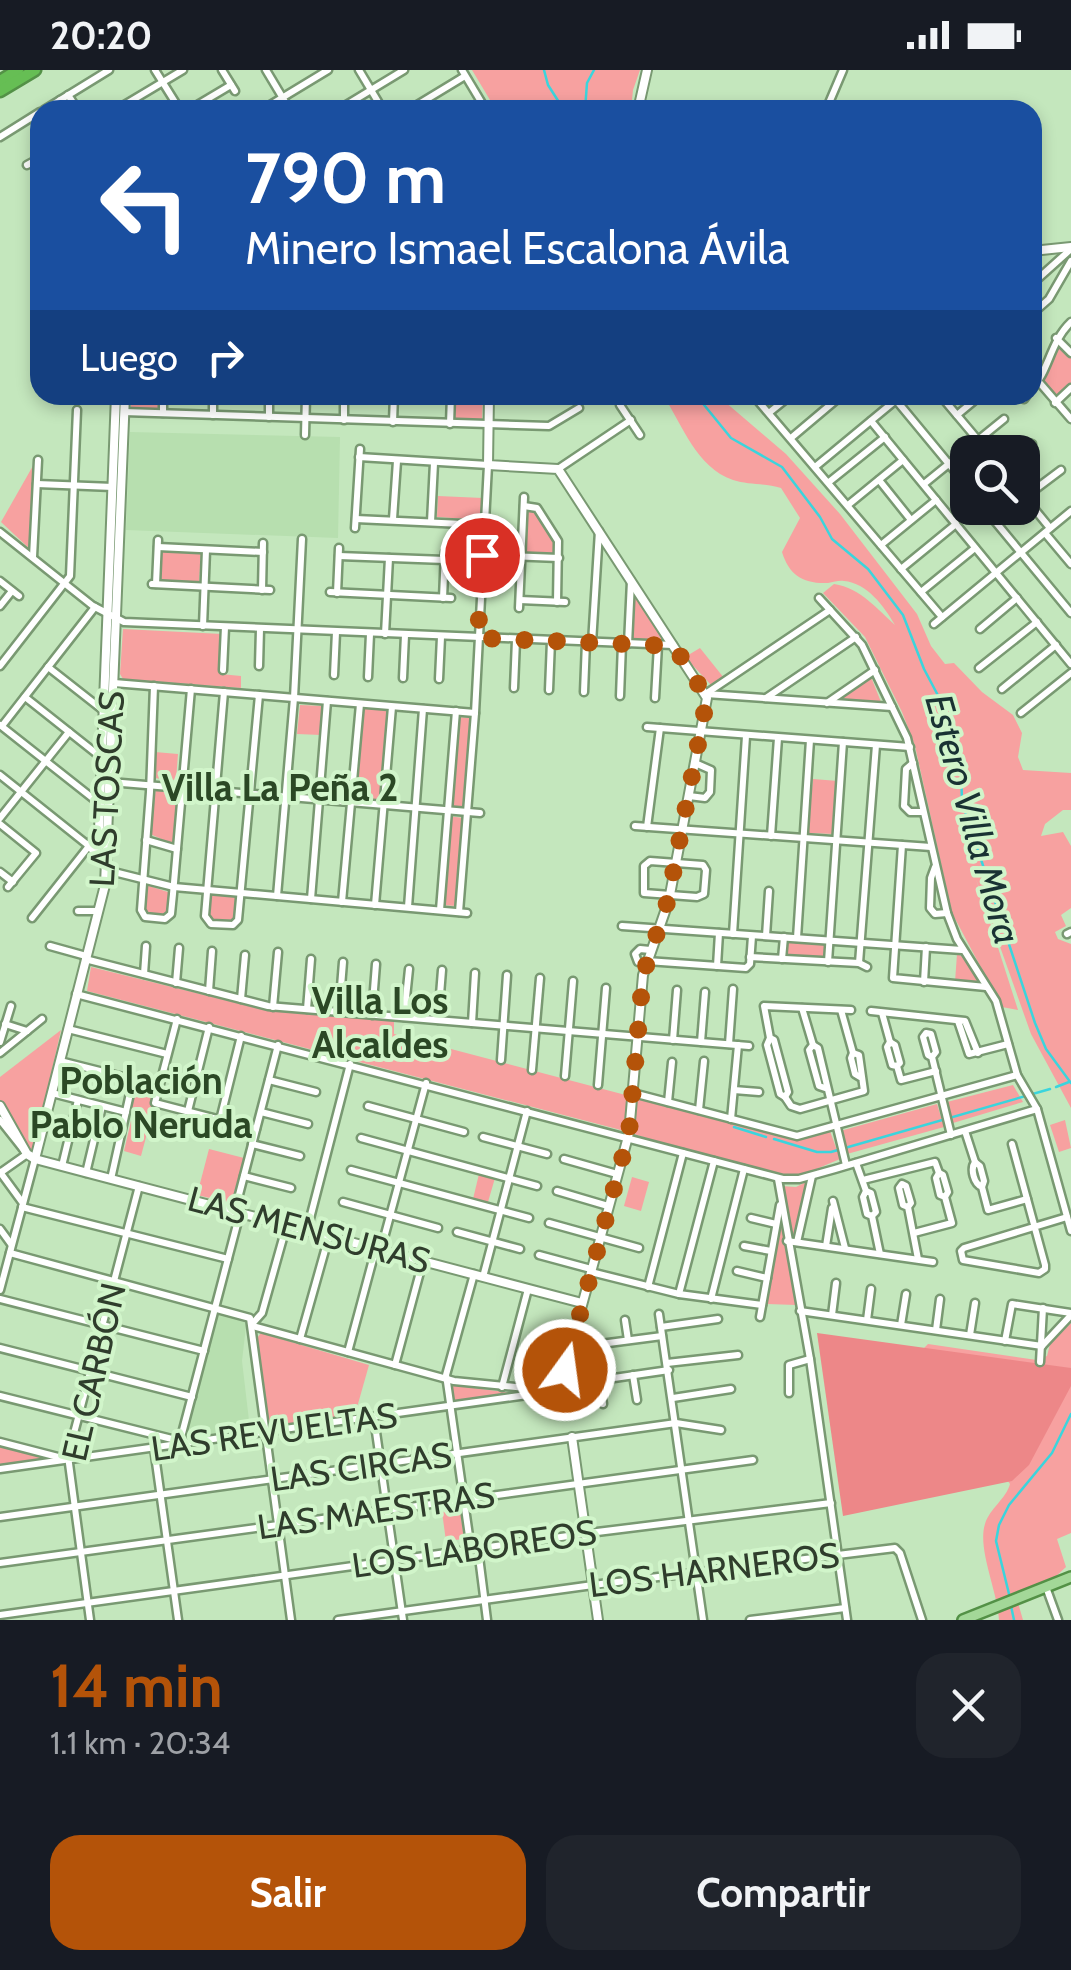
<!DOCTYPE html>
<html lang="es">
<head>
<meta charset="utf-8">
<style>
  body { margin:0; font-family:Cabin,sans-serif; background:#20242c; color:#f1f3f6; height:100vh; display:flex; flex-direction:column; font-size:38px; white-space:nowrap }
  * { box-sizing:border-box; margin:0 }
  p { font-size:32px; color:#9ea1a6 }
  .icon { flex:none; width:55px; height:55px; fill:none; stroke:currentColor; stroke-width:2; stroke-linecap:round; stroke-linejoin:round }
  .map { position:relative; height:1550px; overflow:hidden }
  .side { display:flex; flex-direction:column; background:#171b24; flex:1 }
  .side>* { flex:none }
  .banner { position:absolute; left:30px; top:30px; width:1012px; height:305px; border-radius:30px; box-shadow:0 5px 15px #0003; background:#1a4fa0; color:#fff; overflow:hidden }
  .buttons { position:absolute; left:950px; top:365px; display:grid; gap:20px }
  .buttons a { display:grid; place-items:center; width:90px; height:90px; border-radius:20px; background:#171b24; box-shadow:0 5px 15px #0003; font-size:50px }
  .pin { position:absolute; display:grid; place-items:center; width:85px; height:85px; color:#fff; margin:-42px; border:5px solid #fff; border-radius:50%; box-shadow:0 2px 10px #0007 }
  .me { position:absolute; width:110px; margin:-55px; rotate:14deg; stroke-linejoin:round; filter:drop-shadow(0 0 8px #0008) }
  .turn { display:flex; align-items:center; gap:35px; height:210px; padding:0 50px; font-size:45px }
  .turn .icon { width:130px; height:130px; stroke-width:2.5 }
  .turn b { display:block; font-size:70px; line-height:85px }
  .then { display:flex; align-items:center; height:95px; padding:0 50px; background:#0003; gap:20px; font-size:38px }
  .round { display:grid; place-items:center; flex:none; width:105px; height:105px; border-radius:30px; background:#20242c }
  .head { display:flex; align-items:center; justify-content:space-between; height:170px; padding:0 50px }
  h1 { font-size:60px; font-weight:700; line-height:75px; color:#b45309 }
  .primary-button { display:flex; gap:20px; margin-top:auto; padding:20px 50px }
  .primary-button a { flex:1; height:115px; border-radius:30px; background:#b45309; color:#fff; font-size:40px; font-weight:700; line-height:115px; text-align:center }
  .primary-button a+a { background:#20242c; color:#f1f3f6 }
  .status { display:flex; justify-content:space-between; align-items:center; height:70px; padding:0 50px; background:#171b24; direction:ltr }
  .status svg { height:28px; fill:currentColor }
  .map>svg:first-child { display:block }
  .built { fill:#b7dfaf }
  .green { fill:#f7a1a0 }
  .forest { fill:#ed8788 }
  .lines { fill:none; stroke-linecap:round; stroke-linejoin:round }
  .stream { stroke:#3ad5dd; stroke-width:2.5 }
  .street-casing { stroke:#799972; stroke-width:11 }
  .secondary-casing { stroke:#799972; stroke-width:12 }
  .primary-casing { stroke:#539146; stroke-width:14 }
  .highway-casing { stroke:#539146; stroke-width:15 }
  .street { stroke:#fff; stroke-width:6 }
  .secondary { stroke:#fff; stroke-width:8 }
  .primary { stroke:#a3d898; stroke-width:9 }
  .highway { stroke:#66be54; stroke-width:10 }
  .route { stroke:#b45309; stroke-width:18; stroke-dasharray:0 32.4 }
  .labels { text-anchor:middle; stroke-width:8; stroke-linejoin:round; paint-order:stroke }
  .street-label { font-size:35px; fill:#2f3d2c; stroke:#d1f5ca }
  .neighbourhood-label { font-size:38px; font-weight:bold; fill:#2b4825; stroke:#d1f5ca }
  .water-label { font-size:38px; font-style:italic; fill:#193233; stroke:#d1f5ca }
</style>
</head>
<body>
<div class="status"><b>20:20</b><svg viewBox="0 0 49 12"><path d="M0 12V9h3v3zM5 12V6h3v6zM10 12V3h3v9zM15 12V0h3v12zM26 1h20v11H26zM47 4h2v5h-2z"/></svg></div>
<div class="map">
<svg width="1071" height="1550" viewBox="0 0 1071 1550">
  <rect width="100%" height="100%" fill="#c4e7bd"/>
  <g class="built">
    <path d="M130,362L340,367L338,468L126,460Z"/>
    <path d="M221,1244L244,1251L246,1256L242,1291L250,1359L188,1369L185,1365L217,1246Z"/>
  </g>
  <g class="green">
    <path d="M472,0H640L633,20L631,40H496Z"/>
    <path d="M1058,275L1071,287V315L1056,327L1042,313Z"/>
    <path d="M131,325H160L159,340L131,339Z"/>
    <path d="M455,325H483L482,351L454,350Z"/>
    <path d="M663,325H717L786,384L840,444L917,544L931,576L945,594L954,593L982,622L1013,645L1022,663L1018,687L1023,700L1071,703V740H1063L1045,754L1041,766L1063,762L1071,776V838L1061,845L1066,856L1055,862L1058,869L1071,874V1038L1031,964L976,809L1018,940L1002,937L952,843L915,676L902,642L865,567L823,523L834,514C861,518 878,540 895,555C884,536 867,513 844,511C839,510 834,512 828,513C803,514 789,505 782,482L800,448L781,418C765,413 748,415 733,410C696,397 683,356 663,325Z"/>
    <path d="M38,387L32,481L1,452Z"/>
    <path d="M438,426L483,428L482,450L437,447Z"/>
    <path d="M528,438L536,439L556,471L555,484L524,483Z"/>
    <path d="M162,480L201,482L199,512L160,510Z"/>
    <path d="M634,525L664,571L632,570Z"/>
    <path d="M123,559L222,564L220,604L241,606V618L123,609L120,604Z"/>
    <path d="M700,578L724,608L712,616L685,587Z"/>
    <path d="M871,607L881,632L839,628Z"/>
    <path d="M300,635L323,636L321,665L297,664Z"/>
    <path d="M361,637L388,639L381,730L353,728Z"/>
    <path d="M457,647L471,648L464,737L450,736Z"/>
    <path d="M155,682L178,684L176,710L153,708Z"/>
    <path d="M813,709L838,711L834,764L808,763Z"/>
    <path d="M156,718L180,723L173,774L150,764Z"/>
    <path d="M449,746L463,748L456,836L442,835Z"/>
    <path d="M146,815L171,823L170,841L165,847L148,846L143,842Z"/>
    <path d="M211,824L237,826L234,850L209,849Z"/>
    <path d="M788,872L828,875L827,889L786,887Z"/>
    <path d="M957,884L963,887L979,913L955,912Z"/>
    <path d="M91,897L269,941L394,951V964L796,1070L830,1061L840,1089L795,1108H780L617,1059L87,921Z"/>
    <path d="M61,960L33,1083L0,1031V1007Z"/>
    <path d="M137,1013L156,1020L150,1046L130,1041L128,1038Z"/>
    <path d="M1013,1015L1023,1032L953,1053L947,1032Z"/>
    <path d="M937,1034L944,1057L847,1084L840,1061Z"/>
    <path d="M1065,1050L1071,1078L1059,1082L1050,1055Z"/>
    <path d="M131,1051L149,1056L141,1086L124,1081Z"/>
    <path d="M209,1079L244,1088L231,1133L197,1125Z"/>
    <path d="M479,1104L495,1108L488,1132L473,1129Z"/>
    <path d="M632,1107L649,1112L641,1141L624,1136Z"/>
    <path d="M808,1111L795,1166H792L781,1116L796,1117Z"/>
    <path d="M780,1149L796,1235L767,1234Z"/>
    <path d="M1071,1253V1463L1057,1469L1066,1497L1053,1509L1016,1526L1023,1550H999C998,1522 977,1479 985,1454C990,1438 1006,1429 1010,1414L919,1283L928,1274L1037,1290L1047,1286L1050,1274Z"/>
    <path d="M261,1263L369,1295L354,1348L269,1360L257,1268Z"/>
    <path d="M451,1315L520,1324L454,1335Z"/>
    <path d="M0,1375L48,1388L0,1395Z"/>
    <path d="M460,1440L464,1469L446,1471L442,1442Z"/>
  </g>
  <path class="forest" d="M817,1263L1071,1298V1316L1029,1395L1012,1411L843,1446Z"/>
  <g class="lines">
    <g class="stream">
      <path d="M544,0L548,15L564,40"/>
      <path d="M585,40L587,13L594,0"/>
      <path d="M696,325L731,368L782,397L820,447L832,469L868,499L903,545L924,599L951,650L961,697L962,732L1035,953L1046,979L1071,1013"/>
      <path d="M1056,1017L1069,1012"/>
      <path d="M734,1057L766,1067"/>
      <path d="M774,1069L817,1082H831L1050,1019"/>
      <path d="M1010,1528L996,1471L999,1455L1009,1435L1052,1383L1071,1344"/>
      <path d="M1011,1536L1014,1550"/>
    </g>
    <defs>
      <g id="street">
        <path d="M155,0L180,40"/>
        <path d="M222,0L235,21"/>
        <path d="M266,0L290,40"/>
        <path d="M359,0L383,40"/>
        <path d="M462,0L486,40"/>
        <path d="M68,25L78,40"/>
        <path d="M60,30L66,40"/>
        <path d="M44,40L109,0"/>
        <path d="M116,40L183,0"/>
        <path d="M189,40L231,15"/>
        <path d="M262,40L328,0"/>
        <path d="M338,40L404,0"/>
        <path d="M409,40L465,6"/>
        <path d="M826,40L843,0"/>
        <path d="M0,67L40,42"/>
        <path d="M27,95L40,88"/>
        <path d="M1032,214L1071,179"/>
        <path d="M1032,244L1049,229L1071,191"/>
        <path d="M1056,268L1071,283"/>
        <path d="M1039,312L1071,349"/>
        <path d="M1032,319C1049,301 1050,272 1071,252"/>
        <path d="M753,325L942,547"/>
        <path d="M940,325L988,382"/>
        <path d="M1024,329L1027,325"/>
        <path d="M896,330L968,417"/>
        <path d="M1055,333L1071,318"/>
        <path d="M620,335L640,365"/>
        <path d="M124,342L549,356L579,338"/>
        <path d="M770,342L791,325"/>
        <path d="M163,343V325"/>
        <path d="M213,345V325"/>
        <path d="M957,345L981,325"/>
        <path d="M269,347V325"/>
        <path d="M344,350V325"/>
        <path d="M871,351L1071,594"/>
        <path d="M393,352L394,325"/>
        <path d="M450,354L451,325"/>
        <path d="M305,365L306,325"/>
        <path d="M791,368L842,325"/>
        <path d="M1022,382L1032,374"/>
        <path d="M359,387L488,395L475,643L459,842"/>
        <path d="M815,397L902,325"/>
        <path d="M558,399L631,350"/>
        <path d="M879,410L911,450"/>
        <path d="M829,412L885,367"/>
        <path d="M37,414L113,417"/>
        <path d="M924,414L1004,349"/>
        <path d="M1023,425L1050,458"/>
        <path d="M1025,427L1061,400"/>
        <path d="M848,435L903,390"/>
        <path d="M524,436L537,438L558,471L557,532"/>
        <path d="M984,438L1071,543"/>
        <path d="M356,449L484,455"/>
        <path d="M393,449L397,391"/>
        <path d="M431,452L434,393"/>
        <path d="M355,458L360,379"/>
        <path d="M0,462L93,536L124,552L673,575"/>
        <path d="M1045,463L1071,494"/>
        <path d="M881,475L936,430"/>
        <path d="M158,477L263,482"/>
        <path d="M483,485L559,488"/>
        <path d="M339,486L445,490"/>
        <path d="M33,487L38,390"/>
        <path d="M901,499L956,454"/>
        <path d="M0,511L19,526"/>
        <path d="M152,514L270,520"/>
        <path d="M156,514L158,470"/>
        <path d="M262,520L263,473"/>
        <path d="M330,522L451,528"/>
        <path d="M921,522L975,478"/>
        <path d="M337,523L339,478"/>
        <path d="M443,528L445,482"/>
        <path d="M819,528L862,575L907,668L947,843L957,869L996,931L1017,1005L1037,1039L1071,1161"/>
        <path d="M520,530L565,532"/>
        <path d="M0,536L12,521"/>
        <path d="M519,538L524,427"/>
        <path d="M934,554L1071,441"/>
        <path d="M203,556L206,480"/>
        <path d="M980,559L1017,528"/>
        <path d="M385,564L389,488"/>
        <path d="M592,573L599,461"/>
        <path d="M628,574L631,511"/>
        <path d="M0,596L70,506L77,340"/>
        <path d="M259,596L260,559"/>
        <path d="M48,597L104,641"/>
        <path d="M979,598L1037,552"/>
        <path d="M223,600L225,557"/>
        <path d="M334,605L336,562"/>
        <path d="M368,607L370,564"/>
        <path d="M403,608L405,565"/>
        <path d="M439,609L441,567"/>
        <path d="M114,613L475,643"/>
        <path d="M154,616L150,722L141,840L145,847L165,849L171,844L173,824L191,619"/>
        <path d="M514,618L516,570"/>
        <path d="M1002,619L1056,575"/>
        <path d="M549,620L551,571"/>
        <path d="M224,622L205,846L211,854L233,855L238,850L259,625"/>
        <path d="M584,622L586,572"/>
        <path d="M707,623L830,540"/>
        <path d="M706,624L892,637"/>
        <path d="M620,626L622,574"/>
        <path d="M25,627L102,688"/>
        <path d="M655,628L658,575"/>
        <path d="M766,628L856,567"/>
        <path d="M827,633L875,600"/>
        <path d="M1021,643L1071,603"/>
        <path d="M0,655L100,734"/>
        <path d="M2,656L95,537"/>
        <path d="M647,657L910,677"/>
        <path d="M913,693L906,699L904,736L910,742H923"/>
        <path d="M0,705L89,776L32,848"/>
        <path d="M110,712L480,743"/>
        <path d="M689,726L705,728L710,722L711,700L695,693"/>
        <path d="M0,748L69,662"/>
        <path d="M0,754L36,783L8,817"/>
        <path d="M635,756L931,777"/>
        <path d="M647,757L660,658"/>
        <path d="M771,766L778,668"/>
        <path d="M146,770L177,779"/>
        <path d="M902,775L893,908L986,917"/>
        <path d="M650,791L703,795L706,800L704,824L697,827L644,823V796Z"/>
        <path d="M935,797L931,808L930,838L935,844L947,843"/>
        <path d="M106,800L174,817L467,843"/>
        <path d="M0,802L13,812"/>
        <path d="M277,826L294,628L302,469"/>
        <path d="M311,829L327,631"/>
        <path d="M342,832L360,634"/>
        <path d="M375,835L392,637"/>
        <path d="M408,837L423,639"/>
        <path d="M440,840L456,641"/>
        <path d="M78,841H98"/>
        <path d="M622,856L962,880"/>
        <path d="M733,864L746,666"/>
        <path d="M1067,864L1071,862"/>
        <path d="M766,866L769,821"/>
        <path d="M797,868L810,670"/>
        <path d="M50,876L86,886"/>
        <path d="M750,887L859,893L867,897"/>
        <path d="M85,889L268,936L749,976"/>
        <path d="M782,889L784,867"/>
        <path d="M647,891L746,898L750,894L752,866"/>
        <path d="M828,892L843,672"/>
        <path d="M859,893L876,675"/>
        <path d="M646,894L638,892L635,884L640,879L650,880"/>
        <path d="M717,896L719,863"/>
        <path d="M144,904L146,876"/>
        <path d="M924,912L926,877"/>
        <path d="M176,913L179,878"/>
        <path d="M209,921L212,881"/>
        <path d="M76,924L783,1109H799L835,1099L1037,1039"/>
        <path d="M241,929L245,885"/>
        <path d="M273,937L278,882"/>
        <path d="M802,938L813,975"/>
        <path d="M307,939L311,889"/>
        <path d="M841,940L853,983"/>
        <path d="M871,941L965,951L978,983"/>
        <path d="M339,942L343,892"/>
        <path d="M882,943L890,972"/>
        <path d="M372,945L376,894"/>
        <path d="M404,947L409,899"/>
        <path d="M177,949L155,1033L256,1059"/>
        <path d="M438,950L442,900"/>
        <path d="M958,951L969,984L1008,974"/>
        <path d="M472,953L475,903"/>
        <path d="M5,954L27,961"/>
        <path d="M68,959L167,984"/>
        <path d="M770,968L774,970L788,1022L785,1027L780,1024L767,975L770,968L764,936L851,940"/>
        <path d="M673,970L677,920"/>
        <path d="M0,972L11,936"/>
        <path d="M701,972L705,922"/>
        <path d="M729,974L733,919"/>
        <path d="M0,983L42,949"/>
        <path d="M932,987L928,985L923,967L926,963L931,964L936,982L932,987L951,1065"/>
        <path d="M501,990L507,905"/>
        <path d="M60,991L159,1016"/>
        <path d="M897,996L892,995L887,977L890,972L895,975L900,993L897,996L901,1010L936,1001"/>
        <path d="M532,1000L540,908"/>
        <path d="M565,1006L573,911"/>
        <path d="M269,1010L316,1022"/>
        <path d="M598,1015L606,918"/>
        <path d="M825,1018L819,1016L809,980L813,975L818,978L846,1095"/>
        <path d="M734,1020L759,1022"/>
        <path d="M52,1023L126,1042"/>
        <path d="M633,1023L797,1066L1017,1005"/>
        <path d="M785,1027L791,1036L800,1039L864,1021L859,985L853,983L851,988L855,1004L860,1007"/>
        <path d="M668,1032L672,992"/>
        <path d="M368,1036L464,1062"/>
        <path d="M699,1040L704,991"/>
        <path d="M188,1041L209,957"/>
        <path d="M261,1042L308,1054"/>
        <path d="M731,1049L738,975"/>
        <path d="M0,1050L27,1084L0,1103"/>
        <path d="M220,1050L241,966"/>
        <path d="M965,1061L975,1092"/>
        <path d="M483,1067L547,1084"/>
        <path d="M361,1068L537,1116"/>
        <path d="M252,1074L300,1086"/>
        <path d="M1012,1074C1023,1114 1034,1154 1045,1195V1199L1039,1203L963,1190L961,1181L964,1178L1067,1147"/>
        <path d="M564,1089L617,1104"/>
        <path d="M856,1093L866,1121"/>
        <path d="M62,1096L78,1030"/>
        <path d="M351,1100L529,1148"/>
        <path d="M0,1102L22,1132"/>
        <path d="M86,1103L102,1036"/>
        <path d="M244,1106L291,1118"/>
        <path d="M111,1109L133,1010"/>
        <path d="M778,1109L810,1289L847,1550"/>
        <path d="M863,1110L935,1092L939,1103"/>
        <path d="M982,1117C974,1114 970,1099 975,1092L980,1096L984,1111L982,1117L988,1140L1027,1129"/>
        <path d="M557,1121L608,1136"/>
        <path d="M833,1131L845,1178"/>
        <path d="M343,1132L438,1158"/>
        <path d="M22,1137L228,1189"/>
        <path d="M908,1137L903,1135L899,1118L902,1114L906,1116L911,1133L908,1137L918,1189"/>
        <path d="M235,1140L278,975"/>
        <path d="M872,1146L867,1144L863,1127L866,1121L871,1123L876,1142L872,1146L880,1184"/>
        <path d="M751,1148L776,1154"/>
        <path d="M549,1153L639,1178"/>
        <path d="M0,1159L11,1174"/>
        <path d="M307,1160L350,994"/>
        <path d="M457,1162L520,1179"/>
        <path d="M914,1163L952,1153L945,1127L940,1125L936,1108L939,1103L943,1105L948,1122L945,1127"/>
        <path d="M787,1171L933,1192"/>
        <path d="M797,1172L812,1106"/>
        <path d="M744,1176L771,1181"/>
        <path d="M826,1176L832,1138"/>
        <path d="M381,1179L426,1013"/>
        <path d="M10,1183L250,1248L291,1550"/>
        <path d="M539,1185L591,1199"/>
        <path d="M737,1201L767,1208"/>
        <path d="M591,1202L679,1224L762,1235"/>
        <path d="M483,1207L527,1041"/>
        <path d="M648,1217L683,1083"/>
        <path d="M0,1220L35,1089"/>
        <path d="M679,1224L714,1091"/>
        <path d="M0,1229L204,1281"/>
        <path d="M711,1229L744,1099"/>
        <path d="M800,1241L1042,1276"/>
        <path d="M659,1244L703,1550"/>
        <path d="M832,1245L836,1213"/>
        <path d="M760,1247L780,1135"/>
        <path d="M625,1250L628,1270"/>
        <path d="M867,1250L871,1219"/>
        <path d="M252,1254L262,1243L287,1154"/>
        <path d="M901,1255L906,1224"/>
        <path d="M253,1256L454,1311L566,1322"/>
        <path d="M661,1257L718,1249"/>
        <path d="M936,1260L940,1229"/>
        <path d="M970,1265L975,1233"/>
        <path d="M300,1269L329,1166"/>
        <path d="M1005,1271L1012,1234L1071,1243"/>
        <path d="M1042,1276L1071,1245"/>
        <path d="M0,1278L192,1327"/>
        <path d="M570,1278L662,1266"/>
        <path d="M348,1282L376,1178"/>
        <path d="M1040,1292L1043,1238"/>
        <path d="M667,1293L738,1285"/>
        <path d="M395,1295L423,1191"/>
        <path d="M633,1305L637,1330"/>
        <path d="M599,1310L603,1334"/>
        <path d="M566,1315L669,1300"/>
        <path d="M502,1317L528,1219"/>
        <path d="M789,1323V1295L810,1289"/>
        <path d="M0,1326L180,1371"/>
        <path d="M673,1328L731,1319"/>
        <path d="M374,1348L403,1550"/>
        <path d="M0,1372L62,1388"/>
        <path d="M179,1375L240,1143"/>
        <path d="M154,1378L178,1550"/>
        <path d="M0,1399L548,1322"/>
        <path d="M0,1447L676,1353L721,1360"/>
        <path d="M478,1479L487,1550"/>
        <path d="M471,1480L446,1305L474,1204"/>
        <path d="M0,1493L753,1390"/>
        <path d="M1046,1517L1058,1550"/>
        <path d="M0,1545L597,1462L831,1433"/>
        <path d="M90,1550L68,1386L139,1116"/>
        <path d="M338,1550L593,1515L895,1478L900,1483L922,1550"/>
        <path d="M750,1550L845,1538"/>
      </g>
      <g id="secondary">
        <path d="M638,40L647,0"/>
        <path d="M1032,181L1071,177"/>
        <path d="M489,325L488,395L558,399L707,628L669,830L643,905L629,1063L566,1294V1322"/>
        <path d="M107,790L89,776L99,760L116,325"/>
        <path d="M0,1036L27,1084L35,1089"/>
        <path d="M35,1089L105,815L125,325"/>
        <path d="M35,1089L582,1233"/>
        <path d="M572,1367L598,1550"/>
      </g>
      <path id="primary" d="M963,1550L1071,1507"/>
      <g id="highway">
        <path d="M0,11L18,0"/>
        <path d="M0,21L35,0"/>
      </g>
    </defs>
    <use href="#street" class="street-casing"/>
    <use href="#secondary" class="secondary-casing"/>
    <use href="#primary" class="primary-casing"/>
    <use href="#highway" class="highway-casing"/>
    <use href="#street" class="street"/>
    <use href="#secondary" class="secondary"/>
    <use href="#primary" class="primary"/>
    <use href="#highway" class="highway"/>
  </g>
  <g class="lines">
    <path class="route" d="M482,485L478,568L674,576L707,628L668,830L643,905L629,1063L565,1300"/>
  </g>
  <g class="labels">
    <g class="street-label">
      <text transform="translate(107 719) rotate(-87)" y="12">LAS TOSCAS</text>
      <text transform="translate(309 1160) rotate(15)" y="12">LAS MENSURAS</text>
      <text transform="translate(94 1302) rotate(-77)" y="12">EL CARBÓN</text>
      <text transform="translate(274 1362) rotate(-8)" y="12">LAS REVUELTAS</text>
      <text transform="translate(361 1397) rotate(-8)" y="12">LAS CIRCAS</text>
      <text transform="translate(376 1441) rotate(-8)" y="12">LAS MAESTRAS</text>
      <text transform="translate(474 1479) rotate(-8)" y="12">LOS LABOREOS</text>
      <text transform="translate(714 1500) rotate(-7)" y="12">LOS HARNEROS</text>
    </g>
    <g class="neighbourhood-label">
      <text x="280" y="731">Villa La Peña 2</text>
      <text x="380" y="944">Villa Los<tspan x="380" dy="44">Alcaldes</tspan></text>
      <text x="141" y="1024">Población<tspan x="141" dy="44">Pablo Neruda</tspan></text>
    </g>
    <g class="water-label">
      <text transform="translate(973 749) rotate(74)" y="13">Estero Villa Mora</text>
    </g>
  </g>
</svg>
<div class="buttons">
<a><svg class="icon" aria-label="search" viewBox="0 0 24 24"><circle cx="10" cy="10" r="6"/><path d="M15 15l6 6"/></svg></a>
</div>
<div class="pin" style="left:482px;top:485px;background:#d93025"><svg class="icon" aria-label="arrive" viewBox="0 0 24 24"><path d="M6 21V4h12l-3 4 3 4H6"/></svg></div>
<svg class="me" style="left:565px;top:1300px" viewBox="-20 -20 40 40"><circle r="17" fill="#b45309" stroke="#fff" stroke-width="3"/><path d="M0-11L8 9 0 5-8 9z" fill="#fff"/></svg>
<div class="banner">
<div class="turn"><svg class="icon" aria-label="left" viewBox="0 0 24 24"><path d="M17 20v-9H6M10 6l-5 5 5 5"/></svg><div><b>790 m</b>Minero Ismael Escalona Ávila</div></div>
<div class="then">Luego<svg class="icon" aria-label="right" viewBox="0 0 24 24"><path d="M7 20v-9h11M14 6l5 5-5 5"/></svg></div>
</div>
</div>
<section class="side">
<div class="head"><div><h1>14 min</h1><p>1.1 km · 20:34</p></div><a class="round"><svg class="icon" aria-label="close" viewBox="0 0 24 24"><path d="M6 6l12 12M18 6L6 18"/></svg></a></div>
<div class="primary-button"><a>Salir</a><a>Compartir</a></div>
</section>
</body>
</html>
